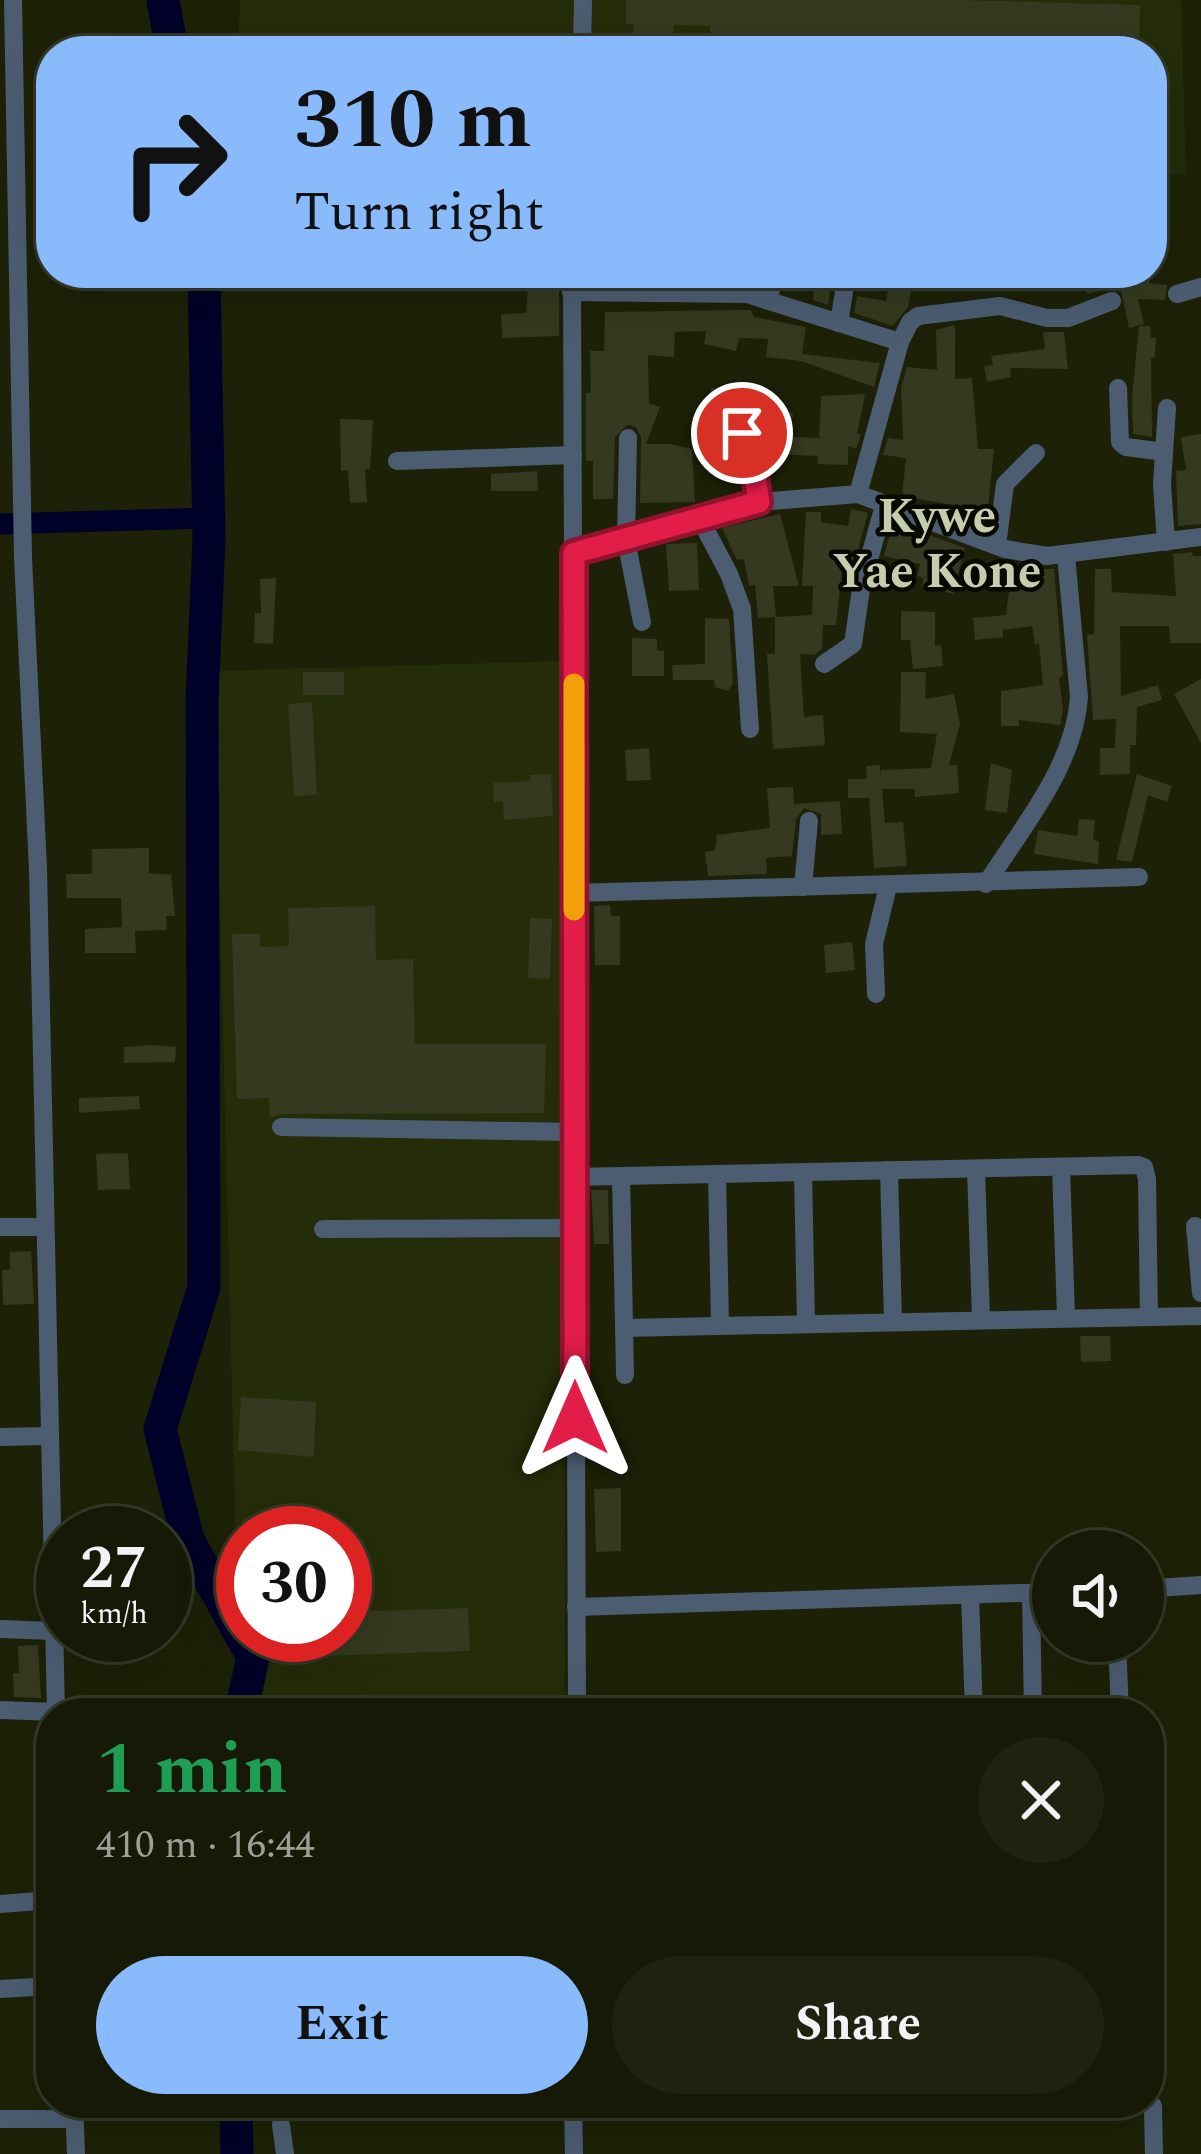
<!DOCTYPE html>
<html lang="en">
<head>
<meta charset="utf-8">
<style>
  body { margin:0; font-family:Spectral,serif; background:#1e220f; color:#f1f3f6; height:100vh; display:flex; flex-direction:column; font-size:45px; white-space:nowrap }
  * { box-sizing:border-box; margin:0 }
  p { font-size:39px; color:#9da09a }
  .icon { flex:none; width:66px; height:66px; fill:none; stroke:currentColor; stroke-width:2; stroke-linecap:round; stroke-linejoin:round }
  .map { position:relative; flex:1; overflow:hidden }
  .panel { position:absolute; left:36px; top:1698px; width:1128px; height:420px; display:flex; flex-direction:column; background:#151905; border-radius:48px; box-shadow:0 12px 48px #0002,0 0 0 3px #343827 }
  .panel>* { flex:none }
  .banner { position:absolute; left:36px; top:36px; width:1131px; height:252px; border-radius:48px; box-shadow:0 12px 48px #0002,0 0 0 3px #343827; background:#88bafc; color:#111; overflow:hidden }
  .fabs { position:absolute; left:1032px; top:1530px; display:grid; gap:24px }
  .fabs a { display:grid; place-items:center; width:132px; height:132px; border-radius:50%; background:#151905; box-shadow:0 12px 48px #0002,0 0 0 3px #343827; font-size:60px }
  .speed { position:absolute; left:36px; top:1506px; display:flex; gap:24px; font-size:60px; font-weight:700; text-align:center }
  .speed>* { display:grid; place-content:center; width:156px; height:156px; border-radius:50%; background:#151905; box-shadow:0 12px 48px #0002,0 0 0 3px #343827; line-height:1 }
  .speed small { font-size:30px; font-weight:400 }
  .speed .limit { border:18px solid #d22; background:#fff; color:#111 }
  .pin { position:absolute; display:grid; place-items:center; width:102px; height:102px; color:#fff; margin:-51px; border:6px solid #fff; border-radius:50%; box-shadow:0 3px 12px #0007 }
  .me { position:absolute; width:132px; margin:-66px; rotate:0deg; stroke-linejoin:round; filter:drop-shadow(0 0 9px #0008) }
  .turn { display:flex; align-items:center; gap:42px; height:252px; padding:0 60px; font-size:54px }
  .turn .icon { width:156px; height:156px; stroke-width:2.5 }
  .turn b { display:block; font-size:84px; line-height:102px }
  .round { display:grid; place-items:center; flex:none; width:126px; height:126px; border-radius:63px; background:#1e220f }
  .summary { display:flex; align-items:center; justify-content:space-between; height:204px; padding:0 60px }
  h1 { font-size:72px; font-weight:700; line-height:90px; color:#1e9e55 }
  .primary-button { display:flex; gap:24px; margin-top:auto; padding:24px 60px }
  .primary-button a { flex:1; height:138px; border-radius:72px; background:#88bafc; color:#111; font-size:48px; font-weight:700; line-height:138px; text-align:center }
  .primary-button a+a { background:#1e220f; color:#f1f3f6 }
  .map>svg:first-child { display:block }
  .built { fill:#252c09; fill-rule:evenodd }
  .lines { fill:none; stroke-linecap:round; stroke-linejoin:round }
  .canal { stroke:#000129; stroke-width:21 }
  .river { stroke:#000129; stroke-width:33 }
  .building { fill:#34391f }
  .minor { stroke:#4c5d72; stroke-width:18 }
  .route-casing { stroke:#92132f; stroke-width:30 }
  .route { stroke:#e11d48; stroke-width:21 }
  .slow { stroke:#f59e0b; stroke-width:21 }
  .labels { text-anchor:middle; stroke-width:9; stroke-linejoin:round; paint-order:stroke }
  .quarter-label { font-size:48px; font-weight:bold; fill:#c5cdad; stroke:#080a02 }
</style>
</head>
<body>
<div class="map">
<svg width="1201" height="2154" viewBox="0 0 1201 2154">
  <rect width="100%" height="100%" fill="#1c2107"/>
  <g class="built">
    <path d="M240,0H1181L1186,175L1152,173V51H238Z"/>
    <path d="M563,661L565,1713H240L214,671ZM243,1533H345V1635H243Z"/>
  </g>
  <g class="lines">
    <path class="canal" d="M0,524L209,518"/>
    <g class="river">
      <path d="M163,0L172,51"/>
      <path d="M204,273L209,540L202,699L204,1287L160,1429L188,1540L253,1657L241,1713"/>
      <path d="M236,2103L237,2154"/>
    </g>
  </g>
  <g class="building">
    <path d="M626,0H961L1140,5L1139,51H709L710,26L674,25L673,51H632L634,24H626Z"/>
    <path d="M529,273H559V336L502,338L501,314L526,313Z"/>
    <path d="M785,273H833L828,305L813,300L814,289L785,287Z"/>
    <path d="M1088,273L1149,278V283L1167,285L1165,300L1138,299L1144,324L1129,328L1121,291L1113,288L1087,294Z"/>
    <path d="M890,282L912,286L908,307L893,326L854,313L857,296L886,301Z"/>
    <path d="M737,310H751L754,317L806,327L802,354L880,363L874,387L801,361L766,357L768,339L739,338L736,351L704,344L706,331L675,332L674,357L648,355L649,403L660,407L646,444H670L692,449L695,502L640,503L641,437L636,427L627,425L615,437L613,499H593V461H586V393H591L590,351H604L605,312Z"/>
    <path d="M955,325V379L972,378L978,449H994L986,526L957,517L959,506L902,496L906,458L883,455L888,438L903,440L901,388L907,367L937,370L936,330Z"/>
    <path d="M1139,326H1150L1151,338H1156L1155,357L1151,358L1152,437L1133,434L1132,398Z"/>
    <path d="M1047,332H1064L1068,369L1010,368L1011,377L987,382L984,366L993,365L991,356L1045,349L1043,333Z"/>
    <path d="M711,388L774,396L771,423L733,418L708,410Z"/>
    <path d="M865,394L857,434H861L856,449L848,446V465L818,464V456L775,454L774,410L793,413L790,437L822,438L819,436L821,396Z"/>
    <path d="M340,419L373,420L370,469H365L367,502L350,503L348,470L341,471Z"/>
    <path d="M1201,434V524L1178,526L1176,471L1186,470L1181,437Z"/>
    <path d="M537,471L538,491H491V474Z"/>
    <path d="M851,509L868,513L854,564L843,562L836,625H823L822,649L814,655L800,654L804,717L823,715L825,745L773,749L767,654H775V617L812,615L813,586H802L806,512H821V522L848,526Z"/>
    <path d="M780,514L799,586H773L776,617L758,618L755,585L749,586L744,559L737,560L722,528Z"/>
    <path d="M893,522L965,548L953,594L923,586V578L917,576L920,564L884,556Z"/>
    <path d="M697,543L699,590L669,591L666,544Z"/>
    <path d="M1192,552L1193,556H1201V643H1170L1169,626H1120L1121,696L1158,685L1162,700L1137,707L1136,745H1130V774L1100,775V748H1115L1116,719L1093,720L1087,635L1094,634L1095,569H1111L1112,592L1176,596L1173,554Z"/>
    <path d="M1013,569H1054L1063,675L1059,678L1063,711L1060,725L1019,720V726H1001V691L1043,685L1039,644L1035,645L1032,626L1003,630V637L975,640L973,618L1006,615L1009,591H1015Z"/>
    <path d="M276,578L273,644L254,643L255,613H261L260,579Z"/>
    <path d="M901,611L935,612V646L941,645L943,666L913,669L910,640H901Z"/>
    <path d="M705,618L729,619L733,683L728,691L715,687L714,680H673L672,665L705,664Z"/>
    <path d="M632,638L657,639V650L664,651V676H632Z"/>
    <rect x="303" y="672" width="41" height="23"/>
    <path d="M901,672H926L925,699L954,694L960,724L949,765H957L959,793L915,797V789H882L885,823L903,822L907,866L874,868L869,798H848V779H867L866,766L880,765L881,780V770L931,768L937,734L900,732Z"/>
    <path d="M1201,679V743L1174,694Z"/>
    <path d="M312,702L317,795L294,796L288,704Z"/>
    <path d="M649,748L651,780L627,781L625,750Z"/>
    <path d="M991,763L1012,770L1007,813L985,810Z"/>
    <path d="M551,774L553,816L504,820L503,801L494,802L493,783L530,781V775Z"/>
    <path d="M1137,774L1172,786L1167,802L1148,795L1132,862L1116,860Z"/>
    <path d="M793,787L794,804L840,801L842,834L821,835V814L804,808L796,819L792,856L766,858L767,874L708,876L705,852L715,850L717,835L770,828L767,788Z"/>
    <path d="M1079,819L1095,820L1093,840L1099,841L1098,864L1034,854L1038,830L1077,836Z"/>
    <path d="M149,848V873L171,875L175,916H166L167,930L135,931L136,953H85V929L122,927L121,898H67L66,874H92V849Z"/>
    <path d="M610,905L611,916H620V965H595L594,906Z"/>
    <path d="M375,906L376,960L413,959L415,1044H546L544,1113L281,1114L270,1118L269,1098L237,1099L232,934H260V947L289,946L288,908Z"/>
    <path d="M530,918L552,919L550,979L528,978Z"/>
    <path d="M852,942L855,970L826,973L824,945Z"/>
    <path d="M152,1045L176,1047L175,1062L124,1063V1047Z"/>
    <path d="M139,1096L140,1109L79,1113V1098Z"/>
    <path d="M128,1153L130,1189L98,1190L96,1154Z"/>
    <path d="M591,1190H608L609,1244H594Z"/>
    <path d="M31,1251L34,1304L3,1305L2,1270L10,1269V1252Z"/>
    <path d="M1080,1336H1110L1111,1361L1081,1362Z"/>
    <path d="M241,1397L316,1402L314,1457L238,1450Z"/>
    <path d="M621,1488V1551L596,1552L594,1489Z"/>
    <path d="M468,1608L470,1651L321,1656V1635H345V1612Z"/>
    <path d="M38,1645L41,1698L14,1697L13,1673H19L18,1646Z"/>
  </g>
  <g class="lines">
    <g class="minor">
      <path d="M13,0L23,558L38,869L56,1713"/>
      <path d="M582,51L583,0"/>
      <path d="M572,273L577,1713"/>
      <path d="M571,292L747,294L900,342"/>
      <path d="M1177,294L1201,287"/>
      <path d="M770,300L772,273"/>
      <path d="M839,323L847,273"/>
      <path d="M1118,388L1120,442L1126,447L1164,452"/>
      <path d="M708,423L749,439L759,502"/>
      <path d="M628,438L626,540L642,622"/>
      <path d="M397,461L573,455"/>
      <path d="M858,494L900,342L910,322L918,316L1000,306L1047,318H1068L1112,301"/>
      <path d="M700,519L729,574L742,609L750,729"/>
      <path d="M1166,542L1162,484L1167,408"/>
      <path d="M997,546L1005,484L1036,453"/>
      <path d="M574,553L759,502L858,494L1005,549L1047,556L1201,537"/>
      <path d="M824,664L853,644L861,589L884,505"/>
      <path d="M986,884C1023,826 1074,767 1079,697L1066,555"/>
      <path d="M803,887L809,821"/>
      <path d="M574,893L1139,877"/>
      <path d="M876,994L874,944L888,886"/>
      <path d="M281,1127L574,1132"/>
      <path d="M1061,1167L1066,1317"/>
      <path d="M976,1169L981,1319"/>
      <path d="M889,1170L893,1321"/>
      <path d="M803,1172L806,1323"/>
      <path d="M717,1174L720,1325"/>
      <path d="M621,1176L625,1375"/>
      <path d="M574,1177L1139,1165L1144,1167L1147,1179L1149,1317"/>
      <path d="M1195,1226L1201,1293"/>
      <path d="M0,1227H44"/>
      <path d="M323,1229L574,1228"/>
      <path d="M624,1328L1201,1316"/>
      <path d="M0,1437L49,1436"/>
      <path d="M1143,1589L1201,1585"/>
      <path d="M1031,1593L1033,1713"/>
      <path d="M970,1595L974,1713"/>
      <path d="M576,1607L1053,1592"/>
      <path d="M0,1629L53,1631"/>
      <path d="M1117,1641L1120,1713"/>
      <path d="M0,1710L55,1712"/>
      <path d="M0,1904L51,1900"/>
      <path d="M0,1989L51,1986"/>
      <path d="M74,2103L76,2154"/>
      <path d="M573,2103L574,2154"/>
      <path d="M1153,2106L1154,2154"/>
      <path d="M0,2119H75"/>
      <path d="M281,2125L285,2154"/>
    </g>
  </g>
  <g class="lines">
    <defs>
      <path id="route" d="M575,1418L574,553L759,502L749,439L742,433"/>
    </defs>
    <use href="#route" class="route-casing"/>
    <use href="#route" class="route"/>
    <path class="slow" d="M574,910V684"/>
  </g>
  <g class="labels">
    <g class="quarter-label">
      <text x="937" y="532">Kywe<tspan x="937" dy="55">Yae Kone</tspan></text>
    </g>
  </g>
</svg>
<div class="fabs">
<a><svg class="icon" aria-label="sound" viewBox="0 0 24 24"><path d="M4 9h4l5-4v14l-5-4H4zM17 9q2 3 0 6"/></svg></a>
</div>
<div class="speed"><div>27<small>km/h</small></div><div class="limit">30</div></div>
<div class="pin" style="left:742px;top:433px;background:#d93025"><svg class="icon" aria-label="arrive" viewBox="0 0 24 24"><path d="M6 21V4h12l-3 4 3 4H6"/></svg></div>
<svg class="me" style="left:575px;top:1418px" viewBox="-20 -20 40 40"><path d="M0-17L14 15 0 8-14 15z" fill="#e11d48" stroke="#fff" stroke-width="4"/></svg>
<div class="banner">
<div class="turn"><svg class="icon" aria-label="right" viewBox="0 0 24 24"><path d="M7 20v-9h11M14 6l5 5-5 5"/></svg><div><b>310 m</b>Turn right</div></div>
</div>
<section class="panel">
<div class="summary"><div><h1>1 min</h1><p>410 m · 16:44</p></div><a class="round"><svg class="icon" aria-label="close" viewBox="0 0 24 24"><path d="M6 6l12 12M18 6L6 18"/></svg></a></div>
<div class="primary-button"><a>Exit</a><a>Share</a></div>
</section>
</div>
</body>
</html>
